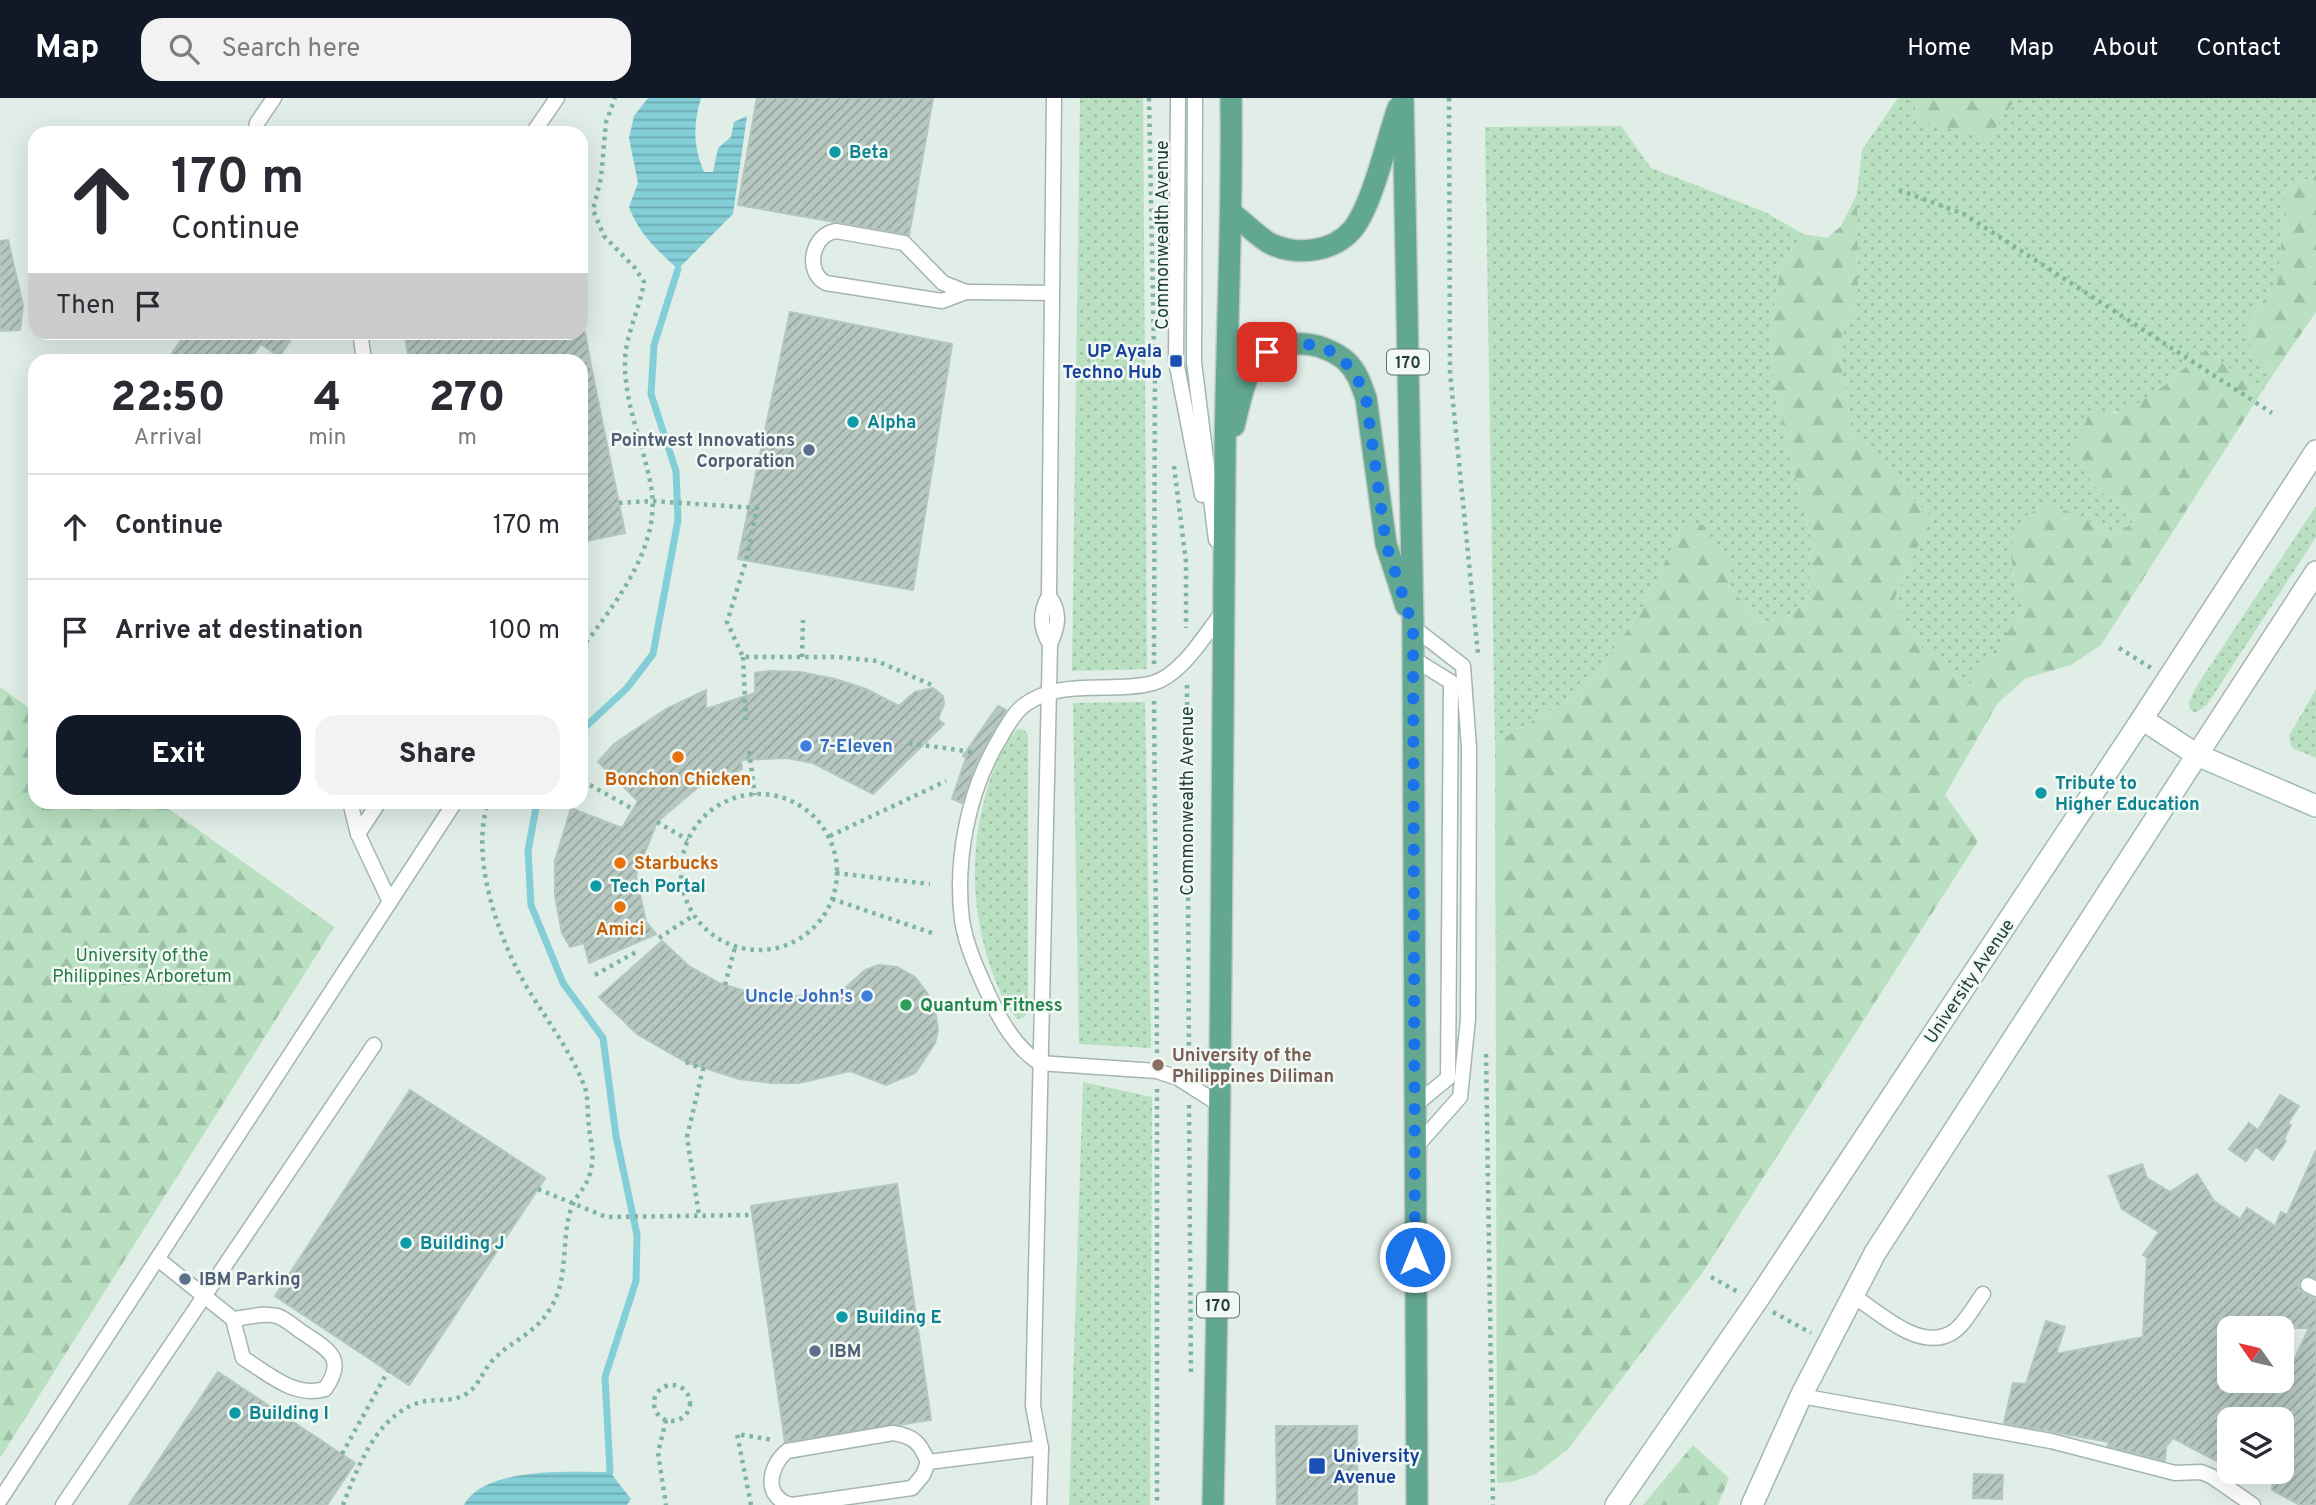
<!DOCTYPE html>
<html lang="en">
<head>
<meta charset="utf-8">
<style>
  body { margin:0; font-family:Overpass,sans-serif; background:#f2f2f3; color:#2b2b33; height:100vh; display:flex; flex-direction:column; font-size:26px; white-space:nowrap }
  * { box-sizing:border-box; margin:0 }
  p { font-size:23px; color:#7c7c81 }
  .icon { flex:none; width:38px; height:38px; fill:none; stroke:currentColor; stroke-width:2; stroke-linecap:round; stroke-linejoin:round }
  .map { position:relative; flex:1; overflow:hidden }
  .side { position:absolute; left:28px; top:256px; width:560px; height:455px; display:flex; flex-direction:column; background:#fff; border-radius:21px; box-shadow:0 7px 28px #0002 }
  .side>* { flex:none }
  .guide { position:absolute; left:28px; top:28px; width:560px; height:214px; border-radius:21px; box-shadow:0 7px 28px #0002; background:#fff; color:#2b2b33; overflow:hidden }
  .needle { width:46px; rotate:304deg }
  .controls { position:absolute; left:2217px; top:1218px; display:grid; gap:14px }
  .controls a { display:grid; place-items:center; width:77px; height:77px; border-radius:14px; background:#fff; box-shadow:0 7px 28px #0002; font-size:35px }
  .pin { position:absolute; display:grid; place-items:center; width:60px; height:60px; color:#fff; margin:-30px; border-radius:14px; box-shadow:0 4px 10px #0006 }
  .me { position:absolute; width:77px; margin:-38px; rotate:0deg; stroke-linejoin:round; filter:drop-shadow(0 0 5px #0008) }
  .turn { display:flex; align-items:center; gap:24px; height:147px; padding:0 28px; font-size:32px }
  .turn .icon { width:91px; height:91px; stroke-width:2.5 }
  .turn b { display:block; font-size:49px; line-height:60px }
  .then { display:flex; align-items:center; height:66px; padding:0 28px; background:#0003; gap:14px; font-size:26px }
  .eta { display:flex; justify-content:space-evenly; align-items:center; height:119px; text-align:center }
  .eta b { font-size:42px; font-weight:800; line-height:49px }
  .action { display:flex; gap:14px; margin-top:auto; padding:14px 28px }
  .action a { flex:1; height:80px; border-radius:21px; background:#111827; color:#fff; font-size:28px; font-weight:800; line-height:80px; text-align:center }
  .action a+a { background:#f2f2f3; color:#2b2b33 }
  ul { padding:0; list-style:none }
  li { display:flex; align-items:center; gap:21px; height:105px; padding:0 28px; border-top:2px solid #e1e1e2 }
  li div { flex:1 }
  li b { display:block; font-size:26px }
  li em { font-style:normal }
  header { display:flex; align-items:center; gap:42px; box-sizing:border-box; height:98px; padding:0 35px; background:#111827; color:#fff }
  header strong { font-size:33px }
  nav { display:flex; gap:38px; margin-inline-start:auto; font-size:24px }
  .search { width:490px; height:63px; background:#f2f2f3; display:flex; align-items:center; gap:18px; box-sizing:border-box; padding:0 24px; border-radius:21px; color:#7c7c81; font-size:26px }
  .map>svg:first-child { display:block }
  .grass { fill:url(#grass-dots) }
  .forest { fill:url(#forest-firs) }
  .water { fill:url(#water-rules) }
  .lines { fill:none; stroke-linecap:round; stroke-linejoin:round }
  .stream { stroke:#84ced7; stroke-width:7 }
  .building { fill:url(#building-hatch); stroke:#b3c7be; stroke-width:2; fill-rule:evenodd }
  .service-casing { stroke:#a3b6ae; stroke-width:17 }
  .tertiary-casing { stroke:#a3b6ae; stroke-width:24 }
  .secondary-casing { stroke:#9ebaaf; stroke-width:24 }
  .primary-casing { stroke:#c1cac7; stroke-width:24 }
  .path { stroke:#7fb4a1; stroke-width:4.5; stroke-dasharray:3.5 5; stroke-linecap:butt }
  .service { stroke:#fff; stroke-width:14 }
  .tertiary { stroke:#fff; stroke-width:21 }
  .secondary { stroke:#fff; stroke-width:21 }
  .primary { stroke:#62a792; stroke-width:21 }
  .route { stroke:#1a73e8; stroke-width:12; stroke-dasharray:0 21.6 }
  .culture-dot { fill:#0f9aa8; stroke:#f2f9f5; stroke-width:2.5 }
  .transit-dot { fill:#1a4fb4; stroke:#f2f9f5; stroke-width:2.5 }
  .service-dot { fill:#5c6f8a; stroke:#f2f9f5; stroke-width:2.5 }
  .shop-dot { fill:#3f7fe0; stroke:#f2f9f5; stroke-width:2.5 }
  .food-dot { fill:#e8710a; stroke:#f2f9f5; stroke-width:2.5 }
  .leisure-dot { fill:#2e9e5b; stroke:#f2f9f5; stroke-width:2.5 }
  .education-dot { fill:#8d6e63; stroke:#f2f9f5; stroke-width:2.5 }
  .labels { text-anchor:middle; stroke-width:5; stroke-linejoin:round; paint-order:stroke }
  .shield { fill:#f2f9f5; stroke:#5f786f; stroke-width:2 }
  .shield-label { font-size:16px; font-weight:bold; fill:#204036 }
  .culture-label { font-size:18px; font-weight:bold; fill:#0d838f; stroke:#f2f9f5; text-anchor:start }
  .street-label { font-size:18px; fill:#204036; stroke:#f2f9f5 }
  .transit-label { font-size:18px; font-weight:bold; fill:#164399; stroke:#f2f9f5; text-anchor:end }
  .service-label { font-size:18px; font-weight:bold; fill:#4e5e75; stroke:#f2f9f5; text-anchor:start }
  .shop-label { font-size:18px; font-weight:bold; fill:#366cbe; stroke:#f2f9f5; text-anchor:start }
  .food-label { font-size:18px; font-weight:bold; fill:#c56008; stroke:#f2f9f5 }
  .park-label { font-size:18px; fill:#267a43; stroke:#f2f9f5 }
  .leisure-label { font-size:18px; font-weight:bold; fill:#27864d; stroke:#f2f9f5; text-anchor:start }
  .education-label { font-size:18px; font-weight:bold; fill:#785e54; stroke:#f2f9f5; text-anchor:start }
</style>
</head>
<body>
<header>
<strong>Map</strong>
<div class="search"><svg class="icon" aria-label="search" viewBox="0 0 24 24"><circle cx="10" cy="10" r="6"/><path d="M15 15l6 6"/></svg>Search here</div>
<nav><a>Home</a><a>Map</a><a>About</a><a>Contact</a></nav>
</header>
<div class="map">
<svg width="2316" height="1407" viewBox="0 0 2316 1407">
  <defs>
    <pattern id="grass-dots" width="8" height="8" patternUnits="userSpaceOnUse" patternTransform="scale(1.75)"><rect width="8" height="8" fill="#b8e0c1"/><path d="M2 2h.1M6 6h.1" fill="none" stroke="#9ec1a6" stroke-width="1.8" stroke-linecap="round"/></pattern>
    <pattern id="forest-firs" width="22" height="20" patternUnits="userSpaceOnUse" patternTransform="scale(1.75)"><rect width="22" height="20" fill="#b8e0c1"/><path d="M5 1l3.5 6h-7zM16 11l3.5 6h-7z" fill="#9ec1a6"/></pattern>
    <pattern id="water-rules" width="6" height="5" patternUnits="userSpaceOnUse" patternTransform="scale(1.75)"><rect width="6" height="5" fill="#84ced7"/><path d="M0 2.5h6" fill="none" stroke="#6ca9af"/></pattern>
    <pattern id="building-hatch" width="6" height="6" patternUnits="userSpaceOnUse" patternTransform="scale(1.75)"><rect width="6" height="6" fill="#b6c8c0"/><path d="M-1 1l2-2M0 6l6-6M5 7l2-2" fill="none" stroke="#94a49d"/></pattern>
  </defs>
  <rect width="100%" height="100%" fill="#e1ede7"/>
  <g class="grass">
    <path d="M1080,0H1143L1147,571L1072,573Z"/>
    <path d="M1898,0H1913L1918,22L2016,0H2316V77L2286,91L2278,184L2248,223L2251,258L2274,275L2261,295L2206,252L2165,287L2123,316L2113,313L2097,391L2117,405L2133,424L2115,438L2086,421L2012,472L2024,512L1969,588L1920,548L1894,502L1931,419L1853,339L1838,248L1858,200L1857,96L1862,52Z"/>
    <path d="M1621,28L1651,70L1765,114L1803,136L1781,166L1770,236L1776,298L1811,441L1809,496L1787,520L1759,525L1729,488L1726,463L1682,428L1641,514L1582,594L1495,645L1485,29Z"/>
    <path d="M2316,408V439L2207,607L2195,615L2190,611L2189,604L2198,586Z"/>
    <path d="M2316,591V660L2292,650L2289,638Z"/>
    <path d="M1145,604L1151,950L1079,946L1073,605Z"/>
    <path d="M1018,631L1024,632L1028,637V913L1024,919L1018,921C1007,912 1002,897 996,884C970,819 968,749 990,682C996,665 1004,643 1018,631Z"/>
    <path d="M1083,984L1152,999L1150,1407H1069Z"/>
  </g>
  <g class="forest">
    <path d="M1913,0H2016L1988,41L1918,22Z"/>
    <path d="M2316,77V214L2274,275L2251,258L2248,223L2278,184L2286,91Z"/>
    <path d="M1857,96L1858,200L1838,248L1853,338L1931,419L1894,502L1920,548L1969,587L2024,512C2016,485 2001,448 2022,422C2027,415 2042,410 2050,406L2086,421L2115,438L2133,424L2117,405L2097,391L2071,357L2090,314L2124,315L2165,287L2206,252L2261,295L2101,547L2071,567L2026,580L1997,606L1945,697L1978,743L1703,1174L1568,1351L1536,1376L1511,1384L1497,1385L1495,645L1582,594L1641,514L1682,428L1703,427L1726,463L1729,488L1759,525L1787,520L1809,496L1811,441L1776,298L1770,236L1781,166L1803,136L1827,140L1841,128Z"/>
    <path d="M0,589L35,614V704H159L334,829L0,1360Z"/>
    <path d="M1693,1347L1729,1380L1718,1407H1643Z"/>
  </g>
  <g class="water">
    <path d="M648,0H701C693,27 693,48 704,74H713L718,50L731,39L734,24L747,18L733,116L678,171C657,152 639,136 629,109L638,85L629,40L634,18Z"/>
    <path d="M610,1374L631,1401L627,1407H464C485,1368 571,1374 610,1374Z"/>
  </g>
  <g class="lines">
    <g class="stream">
      <path d="M581,633L627,590L653,556L678,422L676,373L651,296L654,247L678,171"/>
      <path d="M537,704L528,753L531,807L563,885L603,940L616,1038L637,1137L636,1183L605,1279L610,1374"/>
    </g>
  </g>
  <g class="building">
    <path d="M757,0H933L909,137L738,107Z"/>
    <path d="M8,142L23,207L20,232L0,233V143Z"/>
    <path d="M790,214L952,246L913,492L738,461Z"/>
    <path d="M187,234H296L279,259L261,246L249,262H167Z"/>
    <path d="M404,234H585L590,262H409Z"/>
    <path d="M590,263L625,435L581,444V264Z"/>
    <path d="M771,573L800,574L835,581L866,591L899,608L915,594L933,590L943,598L944,606L938,621L944,626L873,696L813,665L787,660L741,662L742,671L697,690L657,724L636,777L646,824L656,836L589,865L584,845L570,849L562,835L555,798V763L571,710L622,730L638,703L598,664L614,646L666,611L706,592V611L755,595V575Z"/>
    <path d="M998,608L1006,612L977,663L962,705L952,701L966,660L963,658Z"/>
    <path d="M662,843L690,869L719,885L754,896L792,899L843,892L865,872L879,867L897,869L915,879L927,895L935,912L938,932L935,945L915,975L886,987L850,973L799,985H772L739,981L686,964L637,936L599,899Z"/>
    <path d="M410,992L545,1080L409,1287L275,1198Z"/>
    <path d="M2280,997L2299,1008L2288,1025L2291,1027L2284,1041L2286,1043L2273,1062L2256,1049L2246,1063L2229,1051L2249,1025L2258,1032Z"/>
    <path d="M2316,1052V1180L2303,1179L2298,1187L2303,1195L2316,1201V1407H2300L2272,1392L2274,1374H2282V1321H2250L2230,1312V1370L2173,1340L2166,1349L2165,1363L2108,1348L2109,1344L2004,1325L2013,1285L2026,1286L2046,1223L2065,1229L2056,1256L2143,1239L2147,1160L2143,1157L2159,1134L2122,1111L2109,1078L2142,1066L2147,1080L2170,1094L2197,1076L2214,1103L2240,1121L2247,1110L2275,1128L2281,1114L2287,1117ZM2230,1230H2309L2282,1288L2271,1283H2230Z"/>
    <path d="M897,1086L931,1322L785,1344L751,1108Z"/>
    <path d="M218,1274L355,1365L327,1407H129Z"/>
    <path d="M1276,1328H1357V1407H1277Z"/>
    <path d="M1974,1376L2003,1377L2002,1401L1973,1400Z"/>
  </g>
  <g class="lines">
    <defs>
      <g id="service">
        <path d="M1178,0L1176,263L1202,397"/>
        <path d="M1195,0L1194,264L1216,442"/>
        <path d="M255,35L257,25L274,0"/>
        <path d="M533,35L557,0"/>
        <path d="M836,133L904,145L943,185L966,194L942,203L826,185C804,174 812,136 836,133Z"/>
        <path d="M966,194L1051,195"/>
        <path d="M360,234L364,262"/>
        <path d="M1413,529L1463,568L1469,650L1468,921L1460,999L1415,1050"/>
        <path d="M1050,546C1040,530 1039,515 1049,498L1054,0"/>
        <path d="M1412,560L1451,584L1448,980L1414,1008"/>
        <path d="M350,704L358,736L390,804"/>
        <path d="M358,736L379,704"/>
        <path d="M1222,1008L1178,980L1157,973L1039,965C1017,950 1002,926 991,902C980,878 966,849 962,822C955,764 967,698 996,647C1003,635 1012,617 1023,608C1060,579 1112,596 1153,585C1182,577 1205,536 1223,514"/>
        <path d="M159,1162L233,1221L243,1260C269,1276 294,1300 325,1291C346,1261 330,1253 305,1236C296,1231 287,1221 277,1218C264,1214 247,1220 233,1221"/>
        <path d="M2308,1187L2316,1191"/>
        <path d="M1852,1197C1879,1214 1920,1255 1953,1234C1965,1226 1974,1208 1983,1196"/>
        <path d="M1801,1298L2051,1343L2175,1375L2201,1374L2211,1378L2253,1407"/>
        <path d="M893,1335C914,1338 920,1345 928,1364L923,1377L912,1390L792,1407C763,1400 768,1369 787,1353Z"/>
        <path d="M928,1364L1041,1350"/>
        <path d="M0,1402L455,704"/>
        <path d="M63,1407L374,947"/>
        <path d="M1039,1407L1041,1350L1033,1308L1050,546C1058,529 1061,514 1049,498"/>
      </g>
      <g id="tertiary">
        <path d="M2142,621L2316,353"/>
        <path d="M2197,657L2316,474"/>
      </g>
      <g id="secondary">
        <path d="M1616,1407L1756,1204L2142,621L2197,657L2316,708"/>
        <path d="M1752,1407L1801,1298L1875,1155L2197,657"/>
      </g>
      <g id="primary">
        <path d="M1403,0L1413,529L1417,1407"/>
        <path d="M1233,116C1245,125 1258,139 1271,146C1297,158 1333,154 1352,132C1372,109 1387,41 1398,10"/>
        <path d="M1234,328C1239,309 1243,284 1254,267C1275,238 1321,241 1346,263C1357,273 1361,286 1366,300L1386,446L1406,508"/>
        <path d="M1213,1407C1221,1058 1222,709 1225,361C1226,240 1233,120 1231,0"/>
      </g>
    </defs>
    <use href="#service" class="service-casing"/>
    <use href="#tertiary" class="tertiary-casing"/>
    <use href="#secondary" class="secondary-casing"/>
    <use href="#primary" class="primary-casing"/>
    <g class="path">
      <path d="M1149,0L1154,255"/>
      <path d="M1449,0L1450,274L1478,556"/>
      <path d="M1899,92L1964,116L2272,315"/>
      <path d="M1174,368L1186,464V530"/>
      <path d="M619,405L652,403L757,410L746,463L727,524L743,559H838L877,563L934,588"/>
      <path d="M2119,550L2151,570"/>
      <path d="M581,551C615,506 662,448 651,388C643,345 624,306 625,262C626,235 640,210 644,184L635,170L604,138L593,112L601,80L606,24L615,0"/>
      <path d="M743,559L746,624"/>
      <path d="M802,559L803,522"/>
      <path d="M1154,566L1155,263"/>
      <path d="M1187,587L1189,967"/>
      <path d="M1154,603L1157,955"/>
      <path d="M909,645L972,654"/>
      <path d="M749,653L755,697"/>
      <path d="M590,687L633,711"/>
      <circle cx="759" cy="774" r="78"/>
      <path d="M657,724L688,742"/>
      <path d="M830,738L946,683"/>
      <path d="M836,775L930,786"/>
      <path d="M832,801L932,835"/>
      <path d="M659,840L694,817"/>
      <path d="M595,877L636,854"/>
      <path d="M725,887L735,849"/>
      <path d="M1486,956L1493,1407"/>
      <path d="M686,964L703,971L687,1039L699,1117"/>
      <path d="M1157,991V1407"/>
      <path d="M1189,1007L1191,1279"/>
      <path d="M538,1091L606,1119L752,1117"/>
      <path d="M1711,1179L1738,1194"/>
      <path d="M1773,1214L1811,1235"/>
      <circle cx="672" cy="1305" r="18"/>
      <path d="M666,1322L658,1355L666,1407"/>
      <path d="M342,1356L388,1273"/>
      <path d="M343,1407C357,1371 375,1321 415,1306C431,1299 450,1306 466,1296C479,1288 482,1274 492,1263C510,1243 533,1238 550,1211C570,1181 560,1140 572,1108C580,1090 588,1091 592,1066C594,1054 590,1040 589,1029C587,1016 589,999 584,987C568,947 540,914 520,877C495,829 471,758 488,704"/>
      <path d="M751,1407L737,1336L773,1342"/>
    </g>
    <use href="#service" class="service"/>
    <use href="#tertiary" class="tertiary"/>
    <use href="#secondary" class="secondary"/>
    <use href="#primary" class="primary"/>
  </g>
  <g class="lines">
    <path class="route" d="M1267,254C1315,234 1349,253 1366,300L1386,446L1413,529L1415,1159"/>
  </g>
  <g class="culture-dot">
    <circle cx="835" cy="54" r="7"/>
    <circle cx="853" cy="324" r="7"/>
    <circle cx="2041" cy="695" r="7"/>
    <circle cx="596" cy="788" r="7"/>
    <circle cx="406" cy="1145" r="7"/>
    <circle cx="842" cy="1219" r="7"/>
    <circle cx="235" cy="1315" r="7"/>
  </g>
  <g class="transit-dot">
    <rect x="1169" y="256" width="14" height="14" rx="3.5"/>
    <rect x="1308" y="1359" width="18" height="18" rx="3.5"/>
  </g>
  <g class="service-dot">
    <circle cx="809" cy="352" r="7"/>
    <circle cx="185" cy="1181" r="7"/>
    <circle cx="815" cy="1253" r="7"/>
  </g>
  <g class="shop-dot">
    <circle cx="806" cy="648" r="7"/>
    <circle cx="867" cy="898" r="7"/>
  </g>
  <g class="food-dot">
    <circle cx="678" cy="659" r="7"/>
    <circle cx="620" cy="765" r="7"/>
    <circle cx="620" cy="809" r="7"/>
  </g>
  <circle class="leisure-dot" cx="906" cy="907" r="7"/>
  <circle class="education-dot" cx="1158" cy="967" r="7"/>
  <g class="labels">
    <g class="shield">
      <rect x="1387" y="251.5" width="42" height="25" rx="5"/>
      <rect x="1197" y="1194.5" width="42" height="25" rx="5"/>
    </g>
    <g class="shield-label">
      <text x="1408" y="270">170</text>
      <text x="1218" y="1213">170</text>
    </g>
    <g class="culture-label">
      <text x="849" y="60">Beta</text>
      <text x="867" y="330">Alpha</text>
      <text x="2055" y="691">Tribute to<tspan x="2055" dy="21">Higher Education</tspan></text>
      <text x="610" y="794">Tech Portal</text>
      <text x="420" y="1151">Building J</text>
      <text x="856" y="1225">Building E</text>
      <text x="249" y="1321">Building I</text>
    </g>
    <g class="street-label">
      <text transform="translate(1162 137) rotate(-90)" y="6">Commonwealth Avenue</text>
      <text transform="translate(1187 703) rotate(-90)" y="6">Commonwealth Avenue</text>
      <text transform="translate(1969 883) rotate(-56)" y="6">University Avenue</text>
    </g>
    <g class="transit-label">
      <text x="1162" y="259">UP Ayala<tspan x="1162" dy="21">Techno Hub</tspan></text>
      <text x="1333" y="1364" text-anchor="start">University<tspan x="1333" dy="21">Avenue</tspan></text>
    </g>
    <g class="service-label">
      <text x="795" y="348" text-anchor="end">Pointwest Innovations<tspan x="795" dy="21">Corporation</tspan></text>
      <text x="199" y="1187">IBM Parking</text>
      <text x="829" y="1259">IBM</text>
    </g>
    <g class="shop-label">
      <text x="820" y="654">7-Eleven</text>
      <text x="853" y="904" text-anchor="end">Uncle John's</text>
    </g>
    <g class="food-label">
      <text x="678" y="687">Bonchon Chicken</text>
      <text x="634" y="771" text-anchor="start">Starbucks</text>
      <text x="620" y="837">Amici</text>
    </g>
    <g class="park-label">
      <text x="142" y="863">University of the<tspan x="142" dy="21">Philippines Arboretum</tspan></text>
    </g>
    <g class="leisure-label">
      <text x="920" y="913">Quantum Fitness</text>
    </g>
    <g class="education-label">
      <text x="1172" y="963">University of the<tspan x="1172" dy="21">Philippines Diliman</tspan></text>
    </g>
  </g>
</svg>
<div class="controls">
<a><svg class="needle" viewBox="-14 -14 28 28"><path d="M0-13l5 13h-10z" fill="#e53935"/><path d="M0 13l5-13h-10z" fill="#7c7c81"/></svg></a>
<a><svg class="icon" aria-label="layers" viewBox="0 0 24 24"><path d="M12 4l9 5-9 5-9-5zM3 14l9 5 9-5"/></svg></a>
</div>
<div class="pin" style="left:1267px;top:254px;background:#d93025"><svg class="icon" aria-label="arrive" viewBox="0 0 24 24"><path d="M6 21V4h12l-3 4 3 4H6"/></svg></div>
<svg class="me" style="left:1415px;top:1159px" viewBox="-20 -20 40 40"><circle r="17" fill="#1a73e8" stroke="#fff" stroke-width="3"/><path d="M0-11L8 9 0 5-8 9z" fill="#fff"/></svg>
<div class="guide">
<div class="turn"><svg class="icon" aria-label="ahead" viewBox="0 0 24 24"><path d="M12 20V5M6 11l6-6 6 6"/></svg><div><b>170 m</b>Continue</div></div>
<div class="then">Then<svg class="icon" aria-label="arrive" viewBox="0 0 24 24"><path d="M6 21V4h12l-3 4 3 4H6"/></svg></div>
</div>
<section class="side">
<div class="eta">
<div><b>22:50</b><p>Arrival</p></div>
<div><b>4</b><p>min</p></div>
<div><b>270</b><p>m</p></div>
</div>
<ul>
<li><svg class="icon" aria-label="ahead" viewBox="0 0 24 24"><path d="M12 20V5M6 11l6-6 6 6"/></svg><div><b>Continue</b></div><em>170 m</em></li>
<li><svg class="icon" aria-label="arrive" viewBox="0 0 24 24"><path d="M6 21V4h12l-3 4 3 4H6"/></svg><div><b>Arrive at destination</b></div><em>100 m</em></li>
</ul>
<div class="action"><a>Exit</a><a>Share</a></div>
</section>
</div>
</body>
</html>
